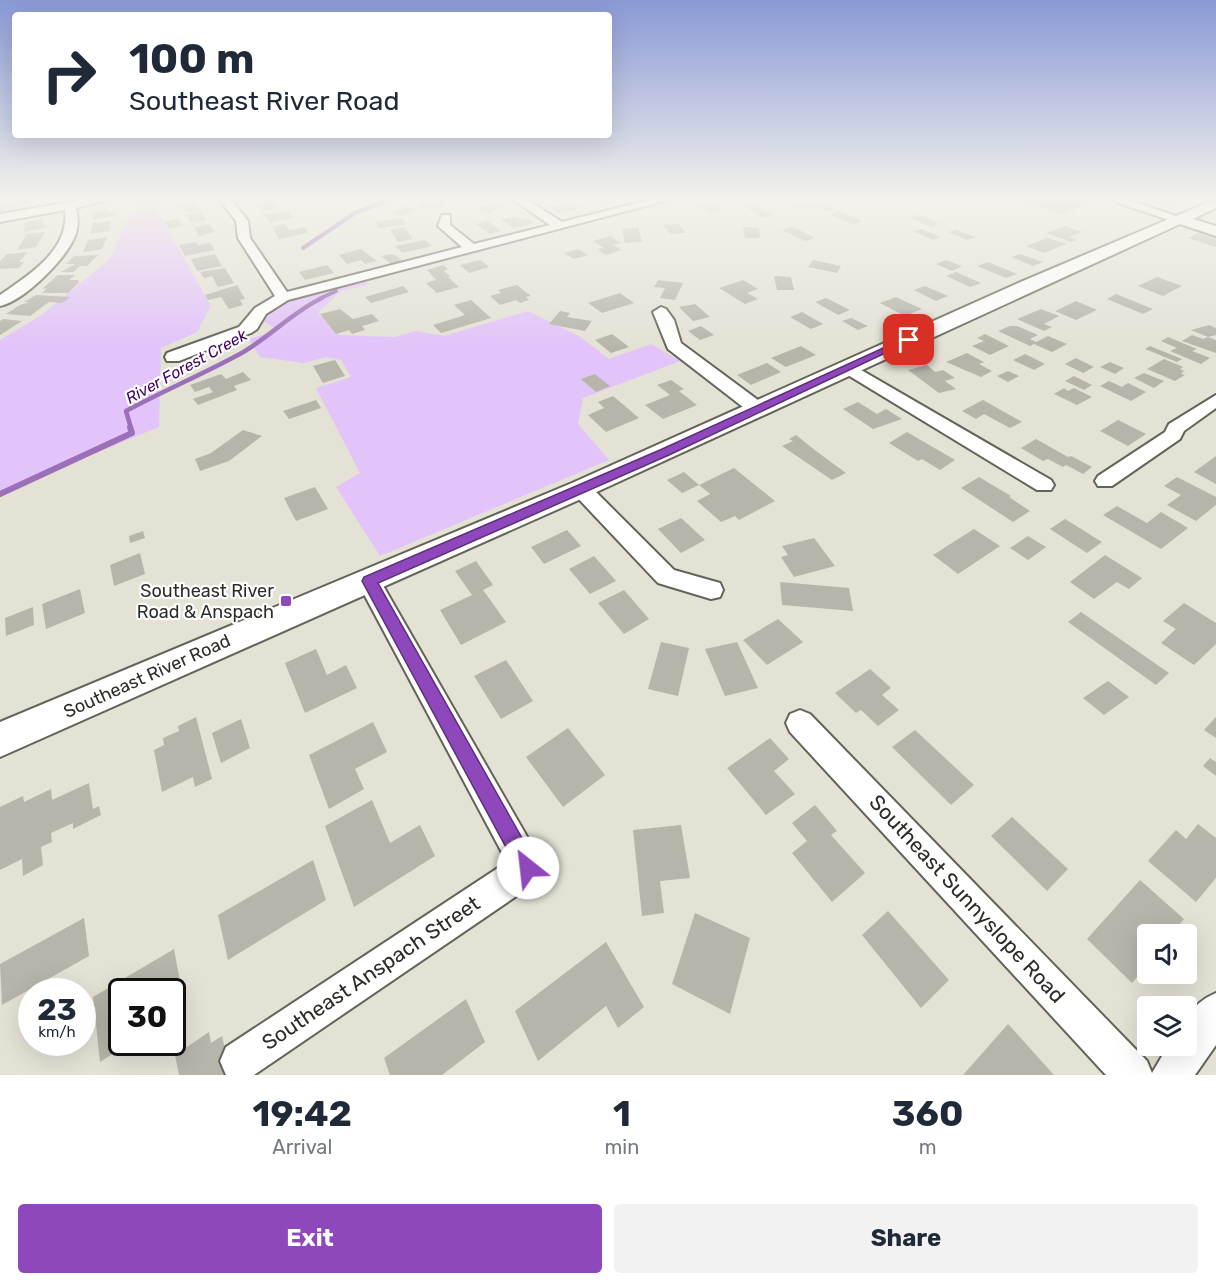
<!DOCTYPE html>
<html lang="en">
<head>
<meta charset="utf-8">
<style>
  body { margin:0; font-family:Rubik,sans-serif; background:#f2f2f3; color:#1f2937; height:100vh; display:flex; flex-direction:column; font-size:22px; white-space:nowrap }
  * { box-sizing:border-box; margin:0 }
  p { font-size:20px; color:#747a83 }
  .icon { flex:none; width:33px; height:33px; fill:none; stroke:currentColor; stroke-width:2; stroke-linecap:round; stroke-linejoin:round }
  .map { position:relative; height:1075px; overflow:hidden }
  .drawer { display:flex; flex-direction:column; background:#fff; flex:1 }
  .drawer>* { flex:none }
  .guide { position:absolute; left:12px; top:12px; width:600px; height:126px; border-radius:6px; box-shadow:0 6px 24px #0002; background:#fff; color:#1f2937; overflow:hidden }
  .buttons { position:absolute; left:1137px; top:924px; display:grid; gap:12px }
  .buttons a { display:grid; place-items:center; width:60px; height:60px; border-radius:6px; background:#fff; box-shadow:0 6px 24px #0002; font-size:30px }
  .speed { position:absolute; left:18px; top:978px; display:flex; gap:12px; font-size:30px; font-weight:700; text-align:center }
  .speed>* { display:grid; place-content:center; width:78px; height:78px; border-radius:50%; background:#fff; box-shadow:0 6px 24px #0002; line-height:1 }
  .speed small { font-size:15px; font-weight:400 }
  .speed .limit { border:3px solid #111; border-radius:9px; background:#fff; color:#111 }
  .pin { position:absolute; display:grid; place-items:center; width:51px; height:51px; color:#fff; margin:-26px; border-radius:12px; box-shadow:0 3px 9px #0006 }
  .me { position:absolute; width:66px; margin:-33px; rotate:331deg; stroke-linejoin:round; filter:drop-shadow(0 0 4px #0008) }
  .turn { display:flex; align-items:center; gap:21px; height:126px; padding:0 18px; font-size:27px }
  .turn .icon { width:78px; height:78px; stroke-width:2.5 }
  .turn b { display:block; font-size:42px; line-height:51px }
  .eta { display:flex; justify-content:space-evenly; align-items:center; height:102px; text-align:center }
  .eta b { font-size:36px; font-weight:700; line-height:42px }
  .primary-button { display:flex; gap:12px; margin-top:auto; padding:12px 18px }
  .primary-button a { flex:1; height:69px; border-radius:6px; background:#8f48bb; color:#fff; font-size:24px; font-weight:700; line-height:69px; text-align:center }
  .primary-button a+a { background:#f2f2f3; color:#1f2937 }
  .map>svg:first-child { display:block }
  .green { fill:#e2c3fa }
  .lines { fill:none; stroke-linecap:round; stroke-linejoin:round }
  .stream-far2 { stroke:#9b70b8; stroke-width:4 }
  .stream-far1 { stroke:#9b70b8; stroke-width:4.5 }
  .stream { stroke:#9b70b8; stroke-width:6 }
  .building { fill:#b7b5a9 }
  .minor-casing { stroke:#646357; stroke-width:4 }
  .tertiary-casing { stroke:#646357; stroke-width:4 }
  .minor { fill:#fff; fill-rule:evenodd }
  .tertiary { fill:#fff; fill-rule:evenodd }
  .route { fill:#8f48bb; stroke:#5d2f7a; stroke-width:1.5 }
  .poi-dot { fill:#8f48bb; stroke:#fff; stroke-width:2 }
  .labels { text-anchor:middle; stroke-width:4.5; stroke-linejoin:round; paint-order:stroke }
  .far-water-label { font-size:16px; font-style:italic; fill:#440561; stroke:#fff }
  .poi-label { font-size:18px; fill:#2d2d28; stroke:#fff; text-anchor:end }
  .street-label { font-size:18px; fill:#2d2d28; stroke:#fff }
  .near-street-label { font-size:21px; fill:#2d2d28; stroke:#fff }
</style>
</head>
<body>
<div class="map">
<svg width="1216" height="1075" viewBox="0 0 1216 1075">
  <rect width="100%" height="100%" fill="#e4e2d5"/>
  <g class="green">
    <path d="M155,207L211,306L197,332L161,348L159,427L0,492V340L40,316L110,259L130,214Z"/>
    <path d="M365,279L368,285L341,291L318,313L339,335L395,337L416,331L444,336L528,311L579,336L609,359L651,344L680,361L583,398L578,424L609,460L380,556L336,487L360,473L316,388L351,377L341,360L326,357L304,363L260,357L249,339L278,330L263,321C283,296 335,288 365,279Z"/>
  </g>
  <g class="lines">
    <g class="stream-far2">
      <path d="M303,248L355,213L394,198"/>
      <path d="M319,299L336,291"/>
    </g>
    <path class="stream-far1" d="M131,428L126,411C163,391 201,375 238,355C268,339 292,312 322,298"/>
    <path class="stream" d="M0,494L132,433L130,427"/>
  </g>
  <g class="building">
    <path d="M154,198H179V199L141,206L138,201Z"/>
    <path d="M270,198L278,208L263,211L251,202Z"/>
    <path d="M452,198H474L469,203L449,202Z"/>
    <path d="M591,198H610L619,202L603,205Z"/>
    <path d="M1012,198H1076L1092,203L1061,215Z"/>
    <path d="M1146,198H1170L1183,202L1169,208L1149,202Z"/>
    <path d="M22,200L24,205L0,210V203Z"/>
    <path d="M442,200L447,206L423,210L419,204Z"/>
    <path d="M195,201L201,209L186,212L183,207L176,208L175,205Z"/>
    <path d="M569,201L580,208L559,213L548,206L566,205L561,203Z"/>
    <path d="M705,201L721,209L711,212L694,204Z"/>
    <path d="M746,201L774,214L763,218L738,203Z"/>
    <path d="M496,202L506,204L490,213L473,209Z"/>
    <path d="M821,202L836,208L827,211L816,206L800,210L793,207Z"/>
    <path d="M407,206L418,210L402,216L391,213Z"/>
    <path d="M108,208L110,213L116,212L117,215L94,220L91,211Z"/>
    <path d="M288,210L294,218L270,223L263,215Z"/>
    <path d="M839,211L863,221L853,225L829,214Z"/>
    <path d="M201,212L207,220L191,223L186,215Z"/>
    <path d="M918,215L932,220L930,221L939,224L932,227L910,218Z"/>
    <path d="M516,216L522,220L528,218L534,223L513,228L501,219Z"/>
    <path d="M403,218L405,225L378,228L376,222Z"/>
    <path d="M43,219L45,228L24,232L25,222Z"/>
    <path d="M178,219L182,226L169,229L165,222Z"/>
    <path d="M111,221L109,231L90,234L93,223Z"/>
    <path d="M487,221L501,231L490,234L476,224Z"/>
    <path d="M209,224L215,232L199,236L194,227Z"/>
    <path d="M285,224L289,230L304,227L308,233L279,239L272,226Z"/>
    <path d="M679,224L686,233L670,234L663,225Z"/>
    <path d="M1065,226L1082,232L1069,237L1077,240L1071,242L1046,233Z"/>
    <path d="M404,227L413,239L398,242L390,230Z"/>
    <path d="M743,227L759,228L760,238H745Z"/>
    <path d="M793,227L815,238L805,241L782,230Z"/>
    <path d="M638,228L642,242L625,243L622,229Z"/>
    <path d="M921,229L941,237L933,240L913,231Z"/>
    <path d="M956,230L976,237L967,240L948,232Z"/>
    <path d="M45,232L36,247L17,250L27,234Z"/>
    <path d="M1199,233L1216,239V247L1188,238Z"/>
    <path d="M610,236L621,243L613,245L621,250L606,255L597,249L604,248L593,241Z"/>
    <path d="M107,237L102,249L83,252L88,240Z"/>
    <path d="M1047,238L1066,244L1044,253L1026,246Z"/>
    <path d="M425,240L432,246L403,253L395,246Z"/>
    <path d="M196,242L198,245L210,243L215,250L185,256L179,245Z"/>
    <path d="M361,249L377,261L365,264L361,260L347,264L339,255Z"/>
    <path d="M578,249L588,255L574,259L564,253Z"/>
    <path d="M28,252L19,262H24L19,268L0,269V261L7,254Z"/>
    <path d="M215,254L222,266L197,271L191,259Z"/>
    <path d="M391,254L397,256L402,261L391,264L381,256Z"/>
    <path d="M1020,254L1043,262L1033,266L1011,257Z"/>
    <path d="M98,255L87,266H80L74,272H61L75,264H66L74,256Z"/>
    <path d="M480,260L489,267L469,273L460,265Z"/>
    <path d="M813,260L841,266L837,273L808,267Z"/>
    <path d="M946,260L962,266L952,271L936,264Z"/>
    <path d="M988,262L1017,274L1006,278L977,266Z"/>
    <path d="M327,265L334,273L305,280L299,272Z"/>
    <path d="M443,265L448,269L444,271L450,276L448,277L459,287L437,293L426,283L436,280L427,270Z"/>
    <path d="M225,268L234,283L218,287L212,276L204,278L200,272Z"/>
    <path d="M956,272L981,283L970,287L946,276Z"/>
    <path d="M58,275H75L69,280H78L79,282L68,293H42L47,288L42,289Z"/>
    <path d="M774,276L791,277L794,290H777Z"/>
    <path d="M1157,277L1182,286L1163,296L1138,286Z"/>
    <path d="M658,280L683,283L675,300L660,298L665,288L654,287Z"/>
    <path d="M743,280L758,289L747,293L758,299L745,304L719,288Z"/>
    <path d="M237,285L245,299L240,300L243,305L229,309L221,297L208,300L205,295Z"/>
    <path d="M517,285L531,296L526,297L529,300L520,303L516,300L500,305L490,296L501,293L498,290Z"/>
    <path d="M403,286L409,292L371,303L365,297Z"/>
    <path d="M925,286L948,296L936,301L914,290Z"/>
    <path d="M620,293L634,303L602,313L588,303Z"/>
    <path d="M1116,294L1153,309L1143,314L1107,299Z"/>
    <path d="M36,295L70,297L62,303L49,302L30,316L6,314L20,305L30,302H24Z"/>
    <path d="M896,297L922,309L905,316L880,303Z"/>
    <path d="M826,298L850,310L838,315L815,302Z"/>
    <path d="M471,300L491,318L441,333L433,325L465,315L454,305Z"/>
    <path d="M1076,301L1097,310L1076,320L1055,311Z"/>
    <path d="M695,304L710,317L693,321L679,307Z"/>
    <path d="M340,309L353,319L372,314L379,321L362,326L365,330L352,334L349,330L336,334L320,314Z"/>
    <path d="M1041,309L1059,316L1044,324L1052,327L1044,331L1017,319Z"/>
    <path d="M560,311L570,313L567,317L592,321L585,331L549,324Z"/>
    <path d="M802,312L823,324L811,329L790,317Z"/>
    <path d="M851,318L868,326L858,330L842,321Z"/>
    <path d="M3,319L22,321L0,335V321Z"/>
    <path d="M1209,325L1216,328V335L1208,337L1191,330Z"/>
    <path d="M701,326L714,335L700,340L688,331Z"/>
    <path d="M1010,326H1017L1038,335L1030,339L1036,342L1048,336L1067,344L1052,352L1034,344L1030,346L998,331Z"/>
    <path d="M612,334L629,347L611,353L595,340Z"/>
    <path d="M985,334L1009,346L990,355L972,346L984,341L977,338Z"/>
    <path d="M1192,335L1203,339L1208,337L1216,340V353L1182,341Z"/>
    <path d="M1168,337L1197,349L1192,351L1210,358L1201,364L1170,351L1177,348L1161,341Z"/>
    <path d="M801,346L816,355L786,367L771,358Z"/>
    <path d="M1150,346L1182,359L1177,362L1145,349Z"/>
    <path d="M967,353L984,362L979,364L992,371L981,377L946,362Z"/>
    <path d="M1025,354L1045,364L1034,370L1013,360Z"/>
    <path d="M1076,358L1094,367L1083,373L1065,364Z"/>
    <path d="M1164,359L1183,367L1180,369L1184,371L1181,374L1185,375L1175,381L1147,369Z"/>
    <path d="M335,360L345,376L323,383L313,366Z"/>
    <path d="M1110,362L1124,368L1115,374L1100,367Z"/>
    <path d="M767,363L781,372L751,385L737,375Z"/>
    <path d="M927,365L935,372L943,370L955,378L945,381L956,389L939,393L908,370Z"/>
    <path d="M1008,371L1019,376L1008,382L997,376Z"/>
    <path d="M243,372L251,380L234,386L237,390L198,405L193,399L213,392L209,387L195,392L190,385L221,374L226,379Z"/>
    <path d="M1144,373L1164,381L1154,388L1134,378Z"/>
    <path d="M595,374L610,386L596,392L581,379Z"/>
    <path d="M1074,376L1092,385L1084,390L1065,381Z"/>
    <path d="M671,380L684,389L679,391L697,405L663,419L645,405L670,395L657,385Z"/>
    <path d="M1109,381L1122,387L1128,383L1146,392L1131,401L1100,386Z"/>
    <path d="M1064,388L1068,391L1074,388L1092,397L1077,405L1054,394Z"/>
    <path d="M613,396L639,418L606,432L588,415L604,408L598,402Z"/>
    <path d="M316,400L321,408L289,419L283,411Z"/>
    <path d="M983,400L1022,422L1010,428L984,414L976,419L962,411Z"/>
    <path d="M858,402L877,414L886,409L902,419L873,429L843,409Z"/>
    <path d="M1118,420L1146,434L1128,446L1100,431Z"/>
    <path d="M243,430L262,436L229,461L200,471L195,459L211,453Z"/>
    <path d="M907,432L955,460L940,470L922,459L918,461L889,443Z"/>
    <path d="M796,435L816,451L846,473L832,480L782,446L793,441L789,439Z"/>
    <path d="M1036,439L1068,457L1071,456L1092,467L1083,474L1066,465L1063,467L1048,459L1043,461L1021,448Z"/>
    <path d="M1216,456V484L1194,472Z"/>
    <path d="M734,468L775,501L739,520L735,516L721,522L697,501L710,494L699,485Z"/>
    <path d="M684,472L699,485L682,493L667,480Z"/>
    <path d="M979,477L1011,496L1009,497L1030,511L1013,522L961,488Z"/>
    <path d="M1177,477L1216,497V505L1196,521L1167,505L1181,495L1164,486Z"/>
    <path d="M315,487L328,509L296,521L284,498Z"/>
    <path d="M1117,506L1147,523L1161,512L1188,528L1161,549L1103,515Z"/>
    <path d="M681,518L705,540L681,553L658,529Z"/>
    <path d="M1065,519L1102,542L1087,553L1050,529Z"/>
    <path d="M974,529L1000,546L958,574L933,555Z"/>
    <path d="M567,530L581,546L544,564L531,547Z"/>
    <path d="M143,531L145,538L130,543L129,536Z"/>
    <path d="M1028,536L1046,547L1028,560L1010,548Z"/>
    <path d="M814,538L835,566L794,577L781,557L788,555L782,546Z"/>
    <path d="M140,553L145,574L114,586L110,565Z"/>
    <path d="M1105,555L1142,578L1129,589L1117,582L1094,599L1070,582Z"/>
    <path d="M594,556L616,581L590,594L569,569Z"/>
    <path d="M476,561L493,585L483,590L506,622L461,645L440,610L472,595L455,571Z"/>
    <path d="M780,582L849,588L853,611L782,605Z"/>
    <path d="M80,589L85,613L46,629L42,604Z"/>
    <path d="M624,590L649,619L624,634L598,603Z"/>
    <path d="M1184,603L1216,623V644L1194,665L1161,643L1176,629L1163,621Z"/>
    <path d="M33,607L34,625L6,636L5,618Z"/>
    <path d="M1081,612L1169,673L1156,685L1068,622Z"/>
    <path d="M778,619L803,642L767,665L743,640Z"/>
    <path d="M661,642L689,648L678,696L648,689Z"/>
    <path d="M737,642L758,688L725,696L705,649Z"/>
    <path d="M316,649L327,675L346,665L357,688L305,713L285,663Z"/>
    <path d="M506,660L533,701L501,719L474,676Z"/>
    <path d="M870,669L891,688L882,695L899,710L878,726L861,710L856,713L835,693Z"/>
    <path d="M1108,681L1129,697L1104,715L1083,698Z"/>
    <path d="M196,717L212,779L195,787L193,777L162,792L154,750L164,745L163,738L179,731L178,726Z"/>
    <path d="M1216,717V738L1204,730Z"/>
    <path d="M241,719L250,748L221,763L212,733Z"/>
    <path d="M373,722L387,752L355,769L364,789L329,809L309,755Z"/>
    <path d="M568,728L605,775L563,807L526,757Z"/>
    <path d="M915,730L974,785L951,805L892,747Z"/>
    <path d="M770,738L789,759L774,771L795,794L766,815L727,768Z"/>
    <path d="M1210,758L1216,762V776L1203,766Z"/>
    <path d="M89,783L93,809L99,806L101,815L73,829V823L51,833L52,842L41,847L43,865L23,876L22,859L0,870V807L23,796L24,802L51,789L52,800Z"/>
    <path d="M372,800L390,843L420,825L435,856L354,907L325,826Z"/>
    <path d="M815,805L837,831L831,835L865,873L832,902L792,853L807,841L792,823Z"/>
    <path d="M1012,817L1068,869L1047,891L991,836Z"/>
    <path d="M1198,824L1216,838V878L1196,902L1148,861L1176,830L1186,839Z"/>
    <path d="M681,825L690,878L660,881L664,913L642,916L633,830Z"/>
    <path d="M313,860L326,900L228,960L218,915Z"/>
    <path d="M1140,880L1184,919L1172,934H1148V964L1132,983L1087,939Z"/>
    <path d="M888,911L949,980L921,1008L862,935Z"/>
    <path d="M695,913L750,938L730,1014L672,984Z"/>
    <path d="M84,918L89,956L2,1005L0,964Z"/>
    <path d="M606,942L644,1007L618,1028L606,1006L538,1061L515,1011Z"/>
    <path d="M174,949L185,1009L172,1017V992H122V1042H131L100,1062L93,997Z"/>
    <path d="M466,999L485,1042L442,1075H390L384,1058Z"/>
    <path d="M1008,1024L1054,1075H963Z"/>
    <path d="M209,1032L211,1043L222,1036L231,1075H179L175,1055Z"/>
  </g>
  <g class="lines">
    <defs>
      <g id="minor">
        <path d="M92,198H116L76,208C78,217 79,226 75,236C66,259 24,301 0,306V295C29,275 70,250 65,210L0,222V214Z"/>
        <path d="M218,198H230L248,221L250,238L287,292L462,247L438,226L442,215H450V225L474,244L550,225L511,198H525L562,222L657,198H676L288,300L266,314L257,329L251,333L179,361H167L165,357L167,353L239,327L255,308L275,296L238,238L236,221Z"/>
        <path d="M1104,198H1122L1185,219L1175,222Z"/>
        <path d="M661,307L666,309L674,320L681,343L766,406L768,410L766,414H752L668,349L653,312Z"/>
        <path d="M849,363L1051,480L1054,485L1051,490H1037L843,372L840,368Z"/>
        <path d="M1216,395V408L1184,431L1180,439L1112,486H1098L1095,481L1098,476L1165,432L1169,424Z"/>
        <path d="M581,482L588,484L674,570L720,583L723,590L720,597L711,599L658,583L574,494L571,489L574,484Z"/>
        <path d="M369,572L377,575L545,868L540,880L254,1075H226L220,1061L226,1047L507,862L357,581L361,575Z"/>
        <path d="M800,710L810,714L1147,1061L1152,1073L1168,1046H1186C1186,1019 1190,1004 1216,993V1045L1195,1075H1106L790,732L786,723L790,714Z"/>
      </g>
      <path id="tertiary" d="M1216,199V208L1193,219L1216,226V236L1180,224L590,495L0,757V722L572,483L1016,284Z"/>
    </defs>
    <use href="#minor" class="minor-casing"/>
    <use href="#tertiary" class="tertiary-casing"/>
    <use href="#minor" class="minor"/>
    <use href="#tertiary" class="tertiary"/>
  </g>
  <linearGradient id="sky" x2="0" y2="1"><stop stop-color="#8999d5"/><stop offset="0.57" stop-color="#f3f2ec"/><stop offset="1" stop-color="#f3f2ec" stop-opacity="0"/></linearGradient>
  <rect width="1216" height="348" fill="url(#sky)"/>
  <path class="route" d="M905,338L913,340L669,455L378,583L535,861L538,868L535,875L528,878L521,875L362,581L364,577L660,450Z"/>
  <rect class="poi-dot" x="280" y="595" width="12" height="12" rx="3"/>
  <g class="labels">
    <g class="far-water-label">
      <text transform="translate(186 366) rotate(-29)" y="6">River Forest Creek</text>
    </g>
    <g class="poi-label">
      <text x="274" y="597">Southeast River<tspan x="274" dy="21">Road &amp; Anspach</tspan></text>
    </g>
    <g class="street-label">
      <text transform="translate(147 676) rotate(-24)" y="6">Southeast River Road</text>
    </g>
    <g class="near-street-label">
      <text transform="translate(967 899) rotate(47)" y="7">Southeast Sunnyslope Road</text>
      <text transform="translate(371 973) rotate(-34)" y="7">Southeast Anspach Street</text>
    </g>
  </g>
</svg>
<div class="buttons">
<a><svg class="icon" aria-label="sound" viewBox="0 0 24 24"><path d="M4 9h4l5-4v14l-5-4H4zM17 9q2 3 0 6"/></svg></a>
<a><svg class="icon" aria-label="layers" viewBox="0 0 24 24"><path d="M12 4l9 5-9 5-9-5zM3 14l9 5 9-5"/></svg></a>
</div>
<div class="speed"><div>23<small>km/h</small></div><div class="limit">30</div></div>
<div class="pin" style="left:909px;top:340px;background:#d93025"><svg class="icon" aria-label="arrive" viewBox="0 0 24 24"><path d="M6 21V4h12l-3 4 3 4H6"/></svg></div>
<svg class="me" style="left:528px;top:868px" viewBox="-20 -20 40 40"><circle r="19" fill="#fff"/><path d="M0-13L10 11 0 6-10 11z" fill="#8f48bb"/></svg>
<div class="guide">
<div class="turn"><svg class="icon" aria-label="right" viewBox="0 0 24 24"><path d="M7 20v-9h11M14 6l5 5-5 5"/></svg><div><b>100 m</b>Southeast River Road</div></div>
</div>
</div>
<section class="drawer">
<div class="eta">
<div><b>19:42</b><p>Arrival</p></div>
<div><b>1</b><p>min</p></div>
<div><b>360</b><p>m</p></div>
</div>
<div class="primary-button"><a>Exit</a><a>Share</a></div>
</section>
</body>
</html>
